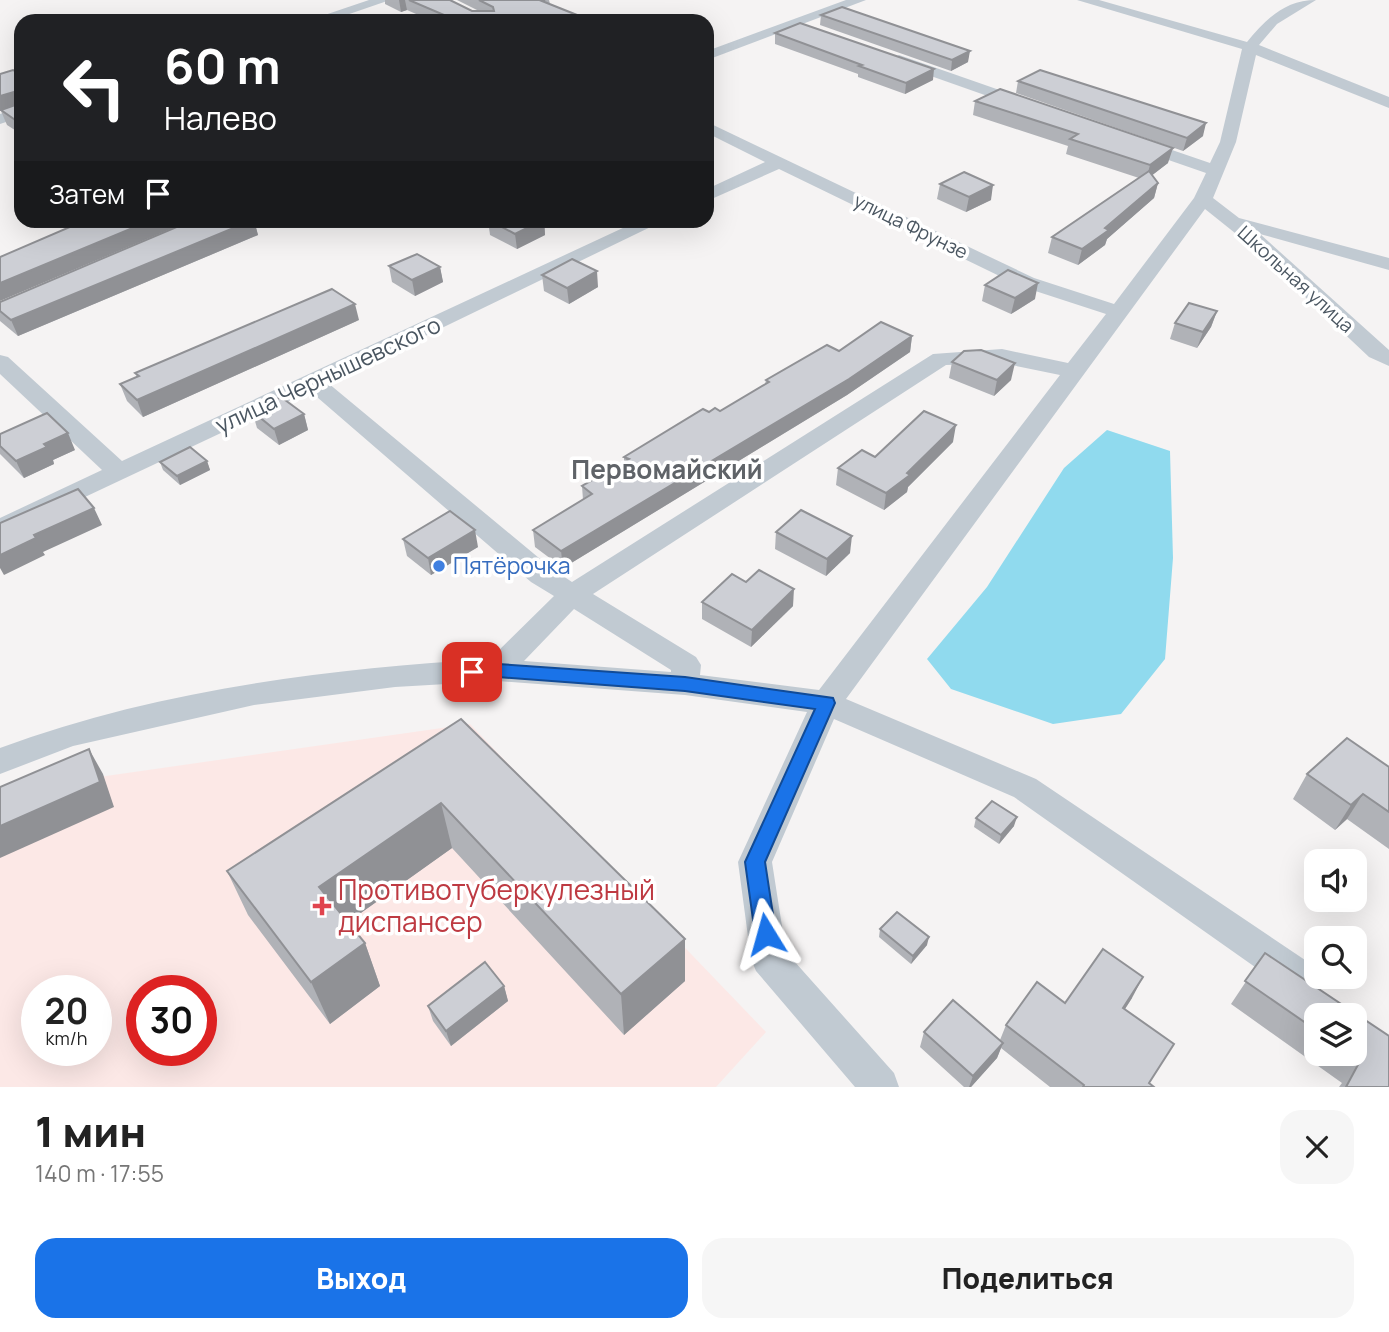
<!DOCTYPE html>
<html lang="ru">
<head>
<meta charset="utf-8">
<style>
  body { margin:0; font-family:Manrope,sans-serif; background:#f6f6f6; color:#222; height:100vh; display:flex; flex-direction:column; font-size:26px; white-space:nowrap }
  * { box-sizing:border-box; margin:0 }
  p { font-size:23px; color:#767676 }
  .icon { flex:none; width:38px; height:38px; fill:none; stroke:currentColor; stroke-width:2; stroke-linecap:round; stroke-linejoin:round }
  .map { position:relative; height:1087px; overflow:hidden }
  .drawer { display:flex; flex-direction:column; background:#fff; flex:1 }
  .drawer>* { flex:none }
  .guide { position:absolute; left:14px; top:14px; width:700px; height:214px; border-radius:21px; box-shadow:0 7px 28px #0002; background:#202124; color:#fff; overflow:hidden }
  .buttons { position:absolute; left:1304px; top:849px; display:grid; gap:14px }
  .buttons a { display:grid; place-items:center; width:63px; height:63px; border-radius:14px; background:#fff; box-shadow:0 7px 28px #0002; font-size:35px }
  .speed { position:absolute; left:21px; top:975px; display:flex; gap:14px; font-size:35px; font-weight:700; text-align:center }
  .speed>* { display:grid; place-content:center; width:91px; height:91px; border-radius:50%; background:#fff; box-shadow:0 7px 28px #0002; line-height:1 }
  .speed small { font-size:18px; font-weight:400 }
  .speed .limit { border:10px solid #d22; background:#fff; color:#111 }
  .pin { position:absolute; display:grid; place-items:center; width:60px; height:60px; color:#fff; margin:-30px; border-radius:14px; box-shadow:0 4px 10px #0006 }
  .me { position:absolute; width:77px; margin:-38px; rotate:352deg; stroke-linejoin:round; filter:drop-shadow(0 0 5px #0008) }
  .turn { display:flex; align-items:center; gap:24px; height:147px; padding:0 35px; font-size:32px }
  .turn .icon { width:91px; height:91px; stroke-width:2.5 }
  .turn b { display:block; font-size:49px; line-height:60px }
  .then { display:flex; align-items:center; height:66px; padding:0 35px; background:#0003; gap:14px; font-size:26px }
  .round { display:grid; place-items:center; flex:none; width:74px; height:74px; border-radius:21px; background:#f6f6f6 }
  .head { display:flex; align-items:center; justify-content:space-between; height:119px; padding:0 35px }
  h1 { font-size:42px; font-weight:800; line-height:52px }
  .action { display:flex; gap:14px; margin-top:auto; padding:14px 35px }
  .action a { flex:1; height:80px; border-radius:21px; background:#1a73e8; color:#fff; font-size:28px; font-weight:800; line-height:80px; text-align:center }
  .action a+a { background:#f6f6f6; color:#222 }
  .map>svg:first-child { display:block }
  .medical { fill:#fce8e6; fill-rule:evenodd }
  .water { fill:#90daee }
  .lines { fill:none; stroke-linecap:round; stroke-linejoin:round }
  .minor { fill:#c1cad2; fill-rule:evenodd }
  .wall { fill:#b0b2b7; fill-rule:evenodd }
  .shaded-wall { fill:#909195 }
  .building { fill:#cdcfd5; stroke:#909195; stroke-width:2 }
  .route { fill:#1a73e8; stroke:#114b97; stroke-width:2 }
  .shop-dot { fill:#3f7fe0; stroke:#fff; stroke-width:2.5 }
  .health-dot { fill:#e0444e; stroke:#fff; stroke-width:2.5 }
  .labels { text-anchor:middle; stroke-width:7; stroke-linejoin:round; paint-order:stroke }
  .far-street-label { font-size:19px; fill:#4a5661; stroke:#fff }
  .street-label { font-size:23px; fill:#4a5661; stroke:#fff }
  .shop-label { font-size:23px; fill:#366cbe; stroke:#fff; text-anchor:start }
  .quarter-label { font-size:26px; font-weight:bold; fill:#5f6368; stroke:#fff }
  .near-health-label { font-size:28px; fill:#be3a42; stroke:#fff; text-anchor:start }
</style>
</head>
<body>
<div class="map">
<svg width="1389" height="1087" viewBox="0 0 1389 1087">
  <rect width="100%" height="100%" fill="#f5f3f3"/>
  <path class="medical" d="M470,724L766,1032L716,1087H0V821L99,777ZM37,990H96V1050H37ZM142,990H201V1050H142Z"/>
  <path class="water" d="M1107,430L1170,451L1173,558L1165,659L1121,714L1053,724L951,689L927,659L987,587L1064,468Z"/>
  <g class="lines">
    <g class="minor">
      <path d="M369,0H390L329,21H307Z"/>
      <path d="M846,0H866L707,60V51Z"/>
      <path d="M1077,0H1099L1247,42C1266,19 1285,0 1316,0L1277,24L1259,45L1389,97V108L1256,55L1236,142L1213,198L1239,218L1389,258V270L1260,234L1389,350V366L1369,357L1250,245L1205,209L846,699L1036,779L1305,960L1310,972L1305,984L1292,989L1279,984L1014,797L834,719L772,862L786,952L894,1073L899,1087H855L756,971L751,959L738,862L807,712L685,695L498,681L395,687L254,705L73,746L0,774V748C156,690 325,669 490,659L554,596L531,582L310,391L0,537V518L102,470L0,374V355L8,357L122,461L640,220H665L328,383L551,568L572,582L933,354L1002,349L1068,363L1106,314L1020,286L779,169L707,201V189L765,162L707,133V122L1034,278L1114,304L1194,198L1206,173L1131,147L1129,143L1137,138L1210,163L1220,142L1242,49ZM1002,363L1060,375L819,690L700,675L701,665L696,657L593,594L946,365ZM574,609L671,670V672L524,661Z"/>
      <path d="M899,55L1031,101L1033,104L1031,107H1019L894,63L891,60Z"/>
      <path d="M21,107V117L0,124V114Z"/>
    </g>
  </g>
  <g class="wall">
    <path d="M385,0H450L472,11H479L457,0H549L550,4L577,21H432L407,10L401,12L385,4Z"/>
    <path d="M821,15L968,62L951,71L820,25Z"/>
    <path d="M775,33L933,80L905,94L858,77V74L775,44Z"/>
    <path d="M0,74L21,75V134L7,125L1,111H0Z"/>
    <path d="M1018,81L1203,136L1183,151L1016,93Z"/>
    <path d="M975,101L1168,163L1152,175L1158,183L1154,198L1107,239L1105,245L1078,265L1048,253L1052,237L1139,178L1066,154L1068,146L973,115Z"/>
    <path d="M940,184L991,200L966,212L937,199Z"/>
    <path d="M254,220L258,235L18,336L0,321V302Z"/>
    <path d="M488,220H544L545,235L517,249L490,235Z"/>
    <path d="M389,266L440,267L443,282L415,296L392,282Z"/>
    <path d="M542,275L598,287L569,304L544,291Z"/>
    <path d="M985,285L1035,299L1011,314L982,301Z"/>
    <path d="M1217,311L1211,327L1197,348L1170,339L1175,323Z"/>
    <path d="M359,320L143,417L127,401L120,384L137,377L135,373Z"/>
    <path d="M912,336L910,352L847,395L563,568L535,547L533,530L583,500L582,486L624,462V457L709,412L720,411L765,384L766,380L839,351Z"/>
    <path d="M952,362L1011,380L994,396L949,378Z"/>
    <path d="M252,411L304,414L308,430L279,445L257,428Z"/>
    <path d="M0,434L75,450L53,460L54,464L24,478L0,454Z"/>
    <path d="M953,442L908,487L907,492L884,510L836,485L838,468L875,457Z"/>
    <path d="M207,461L210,470L180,485L163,470L160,462Z"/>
    <path d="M776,532L850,553L826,576L775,549Z"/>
    <path d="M403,539L478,547L431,575L407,556Z"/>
    <path d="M702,602L793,606L751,647L702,619Z"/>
    <path d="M461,719L685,939V981L624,1035L452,848L348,922L365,943L380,986L330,1024L248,915L227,871Z"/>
    <path d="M1389,767V849L1347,819L1335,830L1293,799L1307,774Z"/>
    <path d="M976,818L1014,826L999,844L974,827Z"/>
    <path d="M880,929L927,945L911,964L879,937Z"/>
    <path d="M1265,953L1389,1087H1339L1342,1083L1231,1004ZM1316,1015L1354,1054H1316Z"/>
    <path d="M504,986L508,1001L451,1046L433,1021L428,1006Z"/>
    <path d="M1132,998L1125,1009L1150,1084L1154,1087H1050L1001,1048L997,1058L971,1087H964L920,1047L924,1032L1000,1040L1006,1025L1065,1003Z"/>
  </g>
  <g class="shaded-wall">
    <path d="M399,0H405L407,10L401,12Z"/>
    <path d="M577,15V21H558Z"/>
    <path d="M970,51L968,62L951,71L952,60Z"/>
    <path d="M934,69L933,80L905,94L906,83Z"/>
    <path d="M17,91L21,105L0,111V96Z"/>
    <path d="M1206,123L1203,136L1183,151L1187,138Z"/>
    <path d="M1173,148L1168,163L1146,180L1150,165Z"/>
    <path d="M1158,183L1154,198L1107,239L1105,245L1078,265L1082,249Z"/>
    <path d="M993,185L991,200L966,212L969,197Z"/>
    <path d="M152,220H192L0,301V283Z"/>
    <path d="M254,220L258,235L18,336L11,320Z"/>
    <path d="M544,220L545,235L517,249L515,234Z"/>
    <path d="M440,267L443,282L415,296L412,280Z"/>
    <path d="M597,271L598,287L569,304L567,288Z"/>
    <path d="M1038,283L1035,299L1011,314L1015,298Z"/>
    <path d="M355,304L359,320L143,417L137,400Z"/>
    <path d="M1217,311L1211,327L1197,348L1203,332Z"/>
    <path d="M912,336L910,352L847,395L563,568L561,551Z"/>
    <path d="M1015,363L1011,380L994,396L997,380Z"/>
    <path d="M304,414L308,430L279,445L274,429Z"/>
    <path d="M956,425L953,442L908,487L907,492L884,510L886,493Z"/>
    <path d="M68,433L75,450L53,460L54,464L24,478L16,461L44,444Z"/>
    <path d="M207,461L210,470L180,485L177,476Z"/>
    <path d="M94,508L102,525L43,552L45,555L4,575L0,568V555L34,535Z"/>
    <path d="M475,530L478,547L431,575L428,558Z"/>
    <path d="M852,536L850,553L826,576L827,559Z"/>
    <path d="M794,589L793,606L751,647L752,630Z"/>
    <path d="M89,749L103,774L114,807L0,858V826Z"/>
    <path d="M1363,794L1347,819L1335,830L1351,805Z"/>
    <path d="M441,803L452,848L337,930L319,887Z"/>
    <path d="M1017,817L1014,826L999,844L1001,835Z"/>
    <path d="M929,937L927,945L911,964L913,956Z"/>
    <path d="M685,939V981L624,1035L621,994Z"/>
    <path d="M365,943L380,986L330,1024L311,982Z"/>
    <path d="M1143,977L1132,998L1112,1029L1123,1008Z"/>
    <path d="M504,986L508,1001L451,1046L446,1031Z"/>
    <path d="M1003,1043L997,1058L971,1087H969L973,1076Z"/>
  </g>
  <g class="building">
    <path d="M409,0H450L472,11H494L493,7L479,0H545L542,1L577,15L558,21H458Z"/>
    <path d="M842,7L970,51L952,60L821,15Z"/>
    <path d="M800,23L934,69L906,83L859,66L862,65L775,33Z"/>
    <path d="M13,70L21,75V124L1,110L18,104L17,91L0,96V74Z"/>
    <path d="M1040,70L1206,123L1187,138L1018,81Z"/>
    <path d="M1000,89L1173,148L1150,165L1070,139L1078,134L975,101Z"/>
    <path d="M1149,171L1158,183L1105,228L1109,230L1082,249L1052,237Z"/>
    <path d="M964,172L993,185L969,197L940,184Z"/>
    <path d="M86,220H152L0,283V257Z"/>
    <path d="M193,220H253L11,320L0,311V302Z"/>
    <path d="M489,220H543L515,234Z"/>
    <path d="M417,254L440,267L412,280L389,266Z"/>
    <path d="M572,259L597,271L567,288L542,275Z"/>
    <path d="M1008,270L1038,283L1015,298L985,285Z"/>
    <path d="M332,289L355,304L137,400L120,384L139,376L135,373Z"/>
    <path d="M1189,303L1217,311L1203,332L1175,323Z"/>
    <path d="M881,322L912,336L849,379L561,551L533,530L592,494L582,486L629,459L624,457L703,409L709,412L715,408L720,411L769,382L766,380L827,345L839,351Z"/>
    <path d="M981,350L1015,363L997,380L952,362L964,351Z"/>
    <path d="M281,397L304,414L274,429L252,411Z"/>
    <path d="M924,411L956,425L907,473L910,475L886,493L838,468L862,450L875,457Z"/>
    <path d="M47,413L68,433L44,444L47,447L16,461L0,446V434Z"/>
    <path d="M190,447L207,461L177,476L160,462Z"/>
    <path d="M78,489L94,508L34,535L36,538L0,555V523Z"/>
    <path d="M801,510L852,536L827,559L776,532Z"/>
    <path d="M450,511L475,530L428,558L403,539Z"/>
    <path d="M759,570L794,589L752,630L702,602L732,574L746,582Z"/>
    <path d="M461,719L685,939L621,994L441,803L319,887L365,943L311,982L227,871Z"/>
    <path d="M1347,738L1389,767V812L1363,794L1351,805L1307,774Z"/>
    <path d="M89,749L100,782L0,826V787Z"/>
    <path d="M992,801L1017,817L1001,835L976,818Z"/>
    <path d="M897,912L929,937L913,956L880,929Z"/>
    <path d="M1103,949L1143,977L1123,1008L1174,1044L1149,1083L1154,1087H1083L1084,1085L1006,1025L1037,982L1065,1003Z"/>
    <path d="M1265,953L1389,1036V1087H1346L1360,1061L1350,1054H1354V1015H1316V1030L1245,981Z"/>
    <path d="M485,962L504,986L446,1031L428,1006Z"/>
    <path d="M953,1000L1003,1043L973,1076L924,1032Z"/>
  </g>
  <path class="route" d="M498,664L685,677L833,698L835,703L765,862L776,934L773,941L766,944L758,941L755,934L745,862L815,709L685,691L498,677L472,679L463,672L472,665Z"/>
  <circle class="shop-dot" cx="439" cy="566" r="7"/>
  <path class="health-dot" d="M318.5 895.5h7v7h7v7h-7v7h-7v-7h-7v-7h7z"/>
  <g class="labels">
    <g class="far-street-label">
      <text transform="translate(911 226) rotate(26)" y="7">улица Фрунзе</text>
      <text transform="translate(1296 279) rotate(42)" y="7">Школьная улица</text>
    </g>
    <g class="street-label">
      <text transform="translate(328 375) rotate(-25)" y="8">улица Чернышевского</text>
    </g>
    <g class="shop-label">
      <text x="453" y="574">Пятёрочка</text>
    </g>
    <g class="quarter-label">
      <text x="667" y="479">Первомайский</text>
    </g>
    <g class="near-health-label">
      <text x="338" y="900">Противотуберкулезный<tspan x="338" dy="32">диспансер</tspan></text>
    </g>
  </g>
</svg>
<div class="buttons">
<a><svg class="icon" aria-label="sound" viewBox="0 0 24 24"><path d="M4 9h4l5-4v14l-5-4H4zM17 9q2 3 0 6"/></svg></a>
<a><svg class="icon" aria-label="search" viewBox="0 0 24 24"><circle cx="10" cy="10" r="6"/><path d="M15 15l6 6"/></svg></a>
<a><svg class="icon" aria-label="layers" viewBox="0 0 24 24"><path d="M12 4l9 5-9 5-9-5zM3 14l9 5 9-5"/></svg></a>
</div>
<div class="speed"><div>20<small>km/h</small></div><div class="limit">30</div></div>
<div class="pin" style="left:472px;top:672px;background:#d93025"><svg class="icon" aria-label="arrive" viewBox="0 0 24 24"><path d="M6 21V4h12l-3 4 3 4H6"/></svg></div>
<svg class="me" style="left:766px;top:934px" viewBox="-20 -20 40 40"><path d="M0-17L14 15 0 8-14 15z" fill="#1a73e8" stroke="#fff" stroke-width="4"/></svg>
<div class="guide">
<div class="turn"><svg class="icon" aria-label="left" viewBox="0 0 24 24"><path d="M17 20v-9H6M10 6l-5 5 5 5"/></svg><div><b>60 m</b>Налево</div></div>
<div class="then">Затем<svg class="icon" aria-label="arrive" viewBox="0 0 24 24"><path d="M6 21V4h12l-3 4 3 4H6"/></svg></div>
</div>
</div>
<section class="drawer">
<div class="head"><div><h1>1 мин</h1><p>140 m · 17:55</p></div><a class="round"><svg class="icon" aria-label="close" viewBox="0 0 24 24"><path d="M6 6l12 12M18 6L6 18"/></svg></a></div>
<div class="action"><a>Выход</a><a>Поделиться</a></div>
</section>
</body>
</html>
